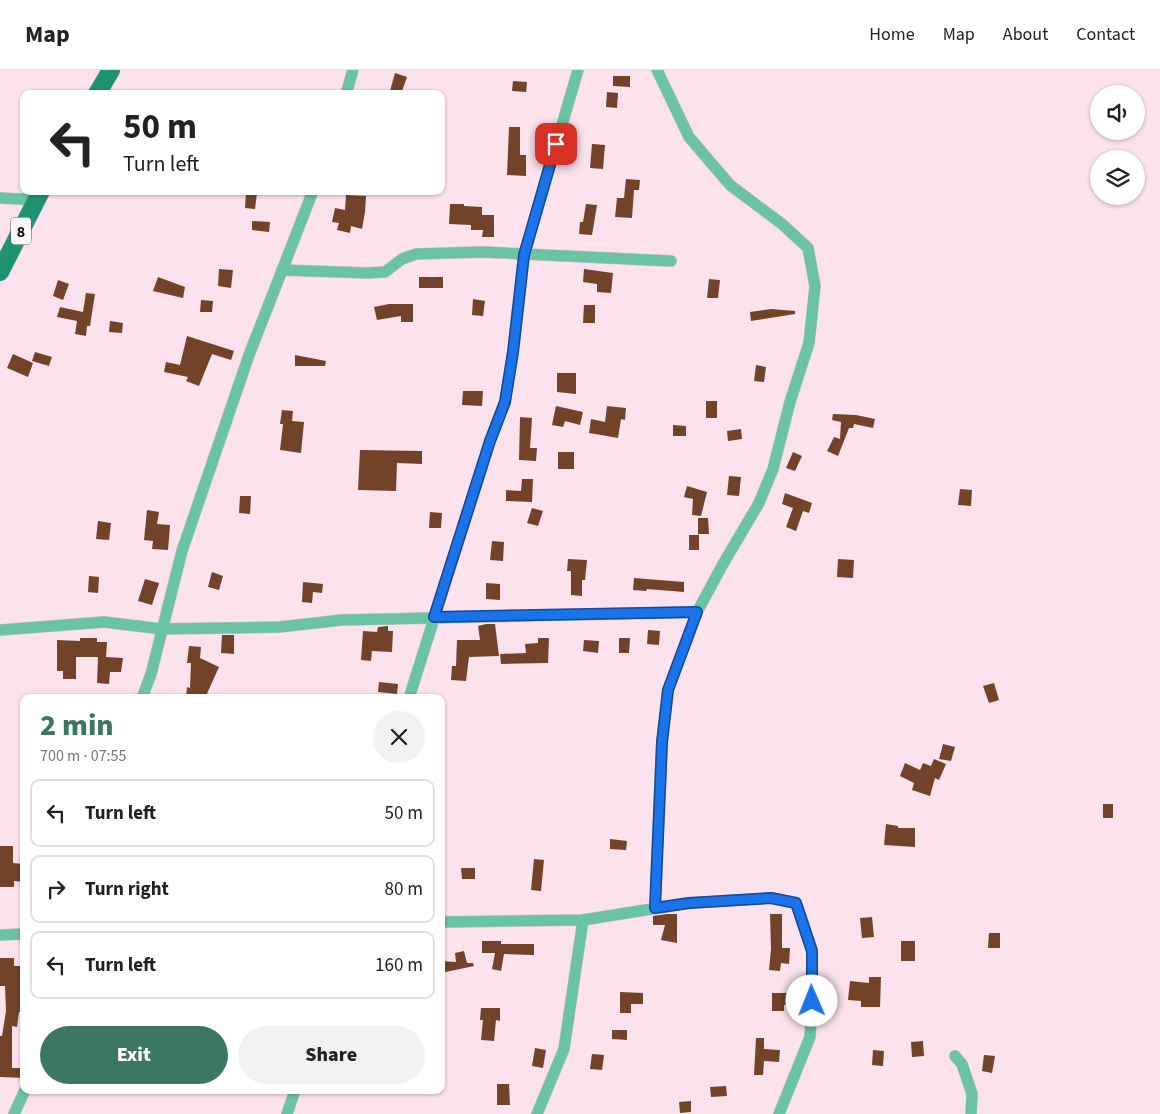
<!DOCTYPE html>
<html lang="en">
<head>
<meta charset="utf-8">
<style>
  body { margin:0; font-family:"Source Sans 3",sans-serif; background:#f2f2f2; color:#222; height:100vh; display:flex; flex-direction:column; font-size:19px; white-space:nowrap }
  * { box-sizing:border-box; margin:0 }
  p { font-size:16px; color:#767676 }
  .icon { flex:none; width:28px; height:28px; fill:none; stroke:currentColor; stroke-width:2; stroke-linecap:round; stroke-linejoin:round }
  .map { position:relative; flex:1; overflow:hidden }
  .sheet { position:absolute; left:20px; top:624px; width:425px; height:400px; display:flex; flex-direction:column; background:#fff; border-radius:10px; box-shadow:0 1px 4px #0004 }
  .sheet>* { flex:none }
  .banner { position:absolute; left:20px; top:20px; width:425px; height:105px; border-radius:10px; box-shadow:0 1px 4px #0004; background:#fff; color:#222; overflow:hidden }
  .buttons { position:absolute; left:1090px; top:15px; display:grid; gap:10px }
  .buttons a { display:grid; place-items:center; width:55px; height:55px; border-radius:50%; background:#fff; box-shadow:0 1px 4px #0004; font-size:25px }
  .pin { position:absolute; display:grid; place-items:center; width:42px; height:42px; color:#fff; margin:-21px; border-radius:10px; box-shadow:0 2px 8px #0006 }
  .me { position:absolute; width:55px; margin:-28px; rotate:359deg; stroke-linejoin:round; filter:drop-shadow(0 0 4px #0008) }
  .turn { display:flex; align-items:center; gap:18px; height:105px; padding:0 20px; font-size:22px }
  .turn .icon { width:65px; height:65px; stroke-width:2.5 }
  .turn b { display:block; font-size:35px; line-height:42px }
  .round { display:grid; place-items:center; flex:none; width:52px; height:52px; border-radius:26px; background:#f2f2f2 }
  .overview { display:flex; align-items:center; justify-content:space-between; height:85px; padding:0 20px }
  h1 { font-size:30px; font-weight:800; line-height:38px; color:#3c7762 }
  .button { display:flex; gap:10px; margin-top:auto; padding:10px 20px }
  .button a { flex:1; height:58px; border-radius:30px; background:#3c7762; color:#fff; font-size:20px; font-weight:800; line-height:58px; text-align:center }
  .button a+a { background:#f2f2f2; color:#222 }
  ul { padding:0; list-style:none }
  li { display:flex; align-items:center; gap:15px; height:68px; margin:0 10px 8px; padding:0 10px; border:2px solid #e0e0e0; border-radius:10px }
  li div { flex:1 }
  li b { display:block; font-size:19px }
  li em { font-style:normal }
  header { display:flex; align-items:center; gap:30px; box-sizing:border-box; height:70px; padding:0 25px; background:#fff; border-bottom:1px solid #e0e0e0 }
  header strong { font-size:24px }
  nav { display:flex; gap:28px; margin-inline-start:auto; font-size:18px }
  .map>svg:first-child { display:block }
  .building { fill:#734329 }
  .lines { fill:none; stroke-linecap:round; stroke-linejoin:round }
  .minor-casing { stroke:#d7bfc9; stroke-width:12 }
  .primary-casing { stroke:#d7bfc9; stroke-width:19 }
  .minor { stroke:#6ac4a3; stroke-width:11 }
  .primary { stroke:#1d9371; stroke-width:18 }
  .route-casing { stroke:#114b97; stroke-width:12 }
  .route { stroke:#1a73e8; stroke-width:9 }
  .labels { text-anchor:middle; stroke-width:5; stroke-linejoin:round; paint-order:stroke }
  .shield { fill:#f7f7f7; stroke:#5a4e54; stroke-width:1 }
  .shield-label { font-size:16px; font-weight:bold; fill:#17050e }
</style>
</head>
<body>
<header>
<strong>Map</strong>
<nav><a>Home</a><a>Map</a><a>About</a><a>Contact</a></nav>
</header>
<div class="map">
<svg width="1160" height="1044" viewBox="0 0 1160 1044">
  <rect width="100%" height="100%" fill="#fbe2ed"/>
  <g class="building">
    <path d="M395,3L407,7L401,24L390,21Z"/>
    <path d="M613,6H630V17L613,16Z"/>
    <path d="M513,11L527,12L526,22L512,21Z"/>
    <path d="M607,22L618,23L617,38L606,37Z"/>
    <path d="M509,57H520V85H526V106L507,105Z"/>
    <path d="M592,74L605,75L603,99L590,98Z"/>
    <path d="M626,109L640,110L639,120H634L632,148L615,147L617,128H624Z"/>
    <path d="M246,122L257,123L255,139L245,138Z"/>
    <path d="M346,125L366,126L365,142L362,159L351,156L350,163L337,160L339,153L332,152L335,138L345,140Z"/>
    <path d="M450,134H464V136L482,137V145H494V167H482L483,160H471V155L449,154Z"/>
    <path d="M586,134L597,135L592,165L579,164L580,152H583Z"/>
    <path d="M252,151L270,152L269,162L252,160Z"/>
    <path d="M219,199L233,200L231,218L218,216Z"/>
    <path d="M584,199L613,203L611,223L597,222V214L583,212Z"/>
    <path d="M158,207L185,217L183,228L153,221Z"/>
    <rect x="419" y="207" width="24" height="11"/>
    <path d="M709,209L720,210L718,228H707Z"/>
    <path d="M58,210L69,214L63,230L53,226Z"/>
    <path d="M86,223L95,224L90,256H87L86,266L75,264L77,251L57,247L60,237L83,242Z"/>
    <path d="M473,229L485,231L483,246L472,245Z"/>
    <path d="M201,230L213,231L212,242H200Z"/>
    <path d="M389,234H413V252H401V246L377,250L374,237Z"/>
    <path d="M584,235H595V253H583Z"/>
    <path d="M771,239L795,241V244L751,251L750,242Z"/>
    <path d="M110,251L123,253L122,263L109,262Z"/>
    <path d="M187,266L234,281L231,290L212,284L199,316L186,311L188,307L164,302L166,292L180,295Z"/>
    <path d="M35,282L52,287L49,296L32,291Z"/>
    <path d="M13,284L33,293L28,307L7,298Z"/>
    <path d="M295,285L326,291L325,296H295Z"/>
    <path d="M756,295L766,297L764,312L754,311Z"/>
    <path d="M557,303H576V324L557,322Z"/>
    <path d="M463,321H483L482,336L462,335Z"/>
    <rect x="706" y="331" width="11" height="17"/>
    <path d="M556,336L583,342L580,355L565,351L563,357L552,355Z"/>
    <path d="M607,336L626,338L625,350L621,349L618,368L589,363L591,349L605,352Z"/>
    <path d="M282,340L293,341L292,351L304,352L301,383L280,380L283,354H280Z"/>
    <path d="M833,344L856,345L875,349L873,358L854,354L853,358H849L838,386L827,381L834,367L840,369L841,352L832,350Z"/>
    <path d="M520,347L532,348L530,378H537L536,391L519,390Z"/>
    <path d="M673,355L686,356V366H673Z"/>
    <path d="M741,359L742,369L728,371L727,361Z"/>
    <path d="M360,380L422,381V394L397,393L396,421L358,420Z"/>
    <rect x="558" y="382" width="16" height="17"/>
    <path d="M793,382L802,386L795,401L786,398Z"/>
    <path d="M729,406L741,407L739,426L727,425Z"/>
    <path d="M522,409H533L532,432L506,431V420L521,421Z"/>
    <path d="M687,416L707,422L701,446L692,445L693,429L684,427Z"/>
    <path d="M960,419L972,420L971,436L958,435Z"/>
    <path d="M785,423L812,433L809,443L803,441L796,461L786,457L793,438L782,434Z"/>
    <path d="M240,426H251L250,444L239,443Z"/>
    <path d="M532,438L543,441L538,456L527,453Z"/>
    <path d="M147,440L159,442L157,454L170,455L168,480L152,479L153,471L144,470Z"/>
    <path d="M430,442L442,443L441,458H429Z"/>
    <path d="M698,448H708L709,464H698Z"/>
    <path d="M98,451L111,453L109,470L96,469Z"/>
    <rect x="689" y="465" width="10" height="15"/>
    <path d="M492,471L504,472L503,491L490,490Z"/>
    <path d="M568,489L587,490L585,510H582V526L571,525V501H567Z"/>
    <path d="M838,489L854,490L853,508L837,507Z"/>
    <path d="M212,502L223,506L219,520L208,517Z"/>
    <path d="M89,506L99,507L98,523L88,522Z"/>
    <path d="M634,508L684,512V522L647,519L646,521L633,520Z"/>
    <path d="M145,509L159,513L152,535L138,531Z"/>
    <path d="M303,512L323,514L322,523L313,522L312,533L302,532Z"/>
    <path d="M486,513L500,514V530L486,529Z"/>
    <path d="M486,554H495L499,586L469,587L466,611L451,610L452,596H456L457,570H480L478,556Z"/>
    <path d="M388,556V561H393L392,582L372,581L371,591L361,590L363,561L377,562L378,557Z"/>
    <path d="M648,560L660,561L659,575L647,574Z"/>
    <path d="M222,565H234V584L221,583Z"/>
    <path d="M80,568H97V572H107L106,587L123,588L121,602H110L109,614L97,613L98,587H76V609H63V601H57V570L80,571Z"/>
    <path d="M538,568H549L548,593L501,594L500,584L526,583L525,574L538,573Z"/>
    <path d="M619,568H630L629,583H619Z"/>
    <path d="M584,570L599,571L598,583L583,581Z"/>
    <path d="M189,576L201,577L200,588L219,597L205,628H186L187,617L190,618L191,593H187Z"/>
    <path d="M379,612L398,614L397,624L378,622Z"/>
    <path d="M994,613L999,630L989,633L983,616Z"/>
    <path d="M943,674L955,677L951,691L939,689Z"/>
    <path d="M934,689L946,694L939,710L935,708L930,726L912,720L914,713L900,706L905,693L920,700L923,693L931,696Z"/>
    <rect x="1103" y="734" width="10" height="14"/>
    <path d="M886,754L898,756V758H915V777L884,775Z"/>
    <path d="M610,769L627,771L626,780L610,779Z"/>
    <path d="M0,776H13V793L24,794V812L14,811V817H0Z"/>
    <path d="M534,789L544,790L541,821L531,820Z"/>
    <path d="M461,798H475V809H462Z"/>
    <path d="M667,844H677V873L661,870L665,855H653V846Z"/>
    <path d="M770,844H782V878H790L789,894L781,893L780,901L769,900L771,879Z"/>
    <path d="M872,847L874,867L862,868L860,848Z"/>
    <path d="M989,863H1000V878H988Z"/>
    <path d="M482,871H501V874H534V885L504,884L501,901L492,899L495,883H482Z"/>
    <rect x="901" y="871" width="14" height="20"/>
    <path d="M464,881L467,893H473L474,896L441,903V891L456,892L455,883Z"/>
    <path d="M0,888H14V896H24V942H19L17,957L12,956V998H24V1008L0,1007V966H2L6,941L5,916H0Z"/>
    <path d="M869,907H881L880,937H861V931L848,930L850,911L869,913Z"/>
    <path d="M620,922L643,923V934H631V943H620Z"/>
    <path d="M772,923H792V935H784V941H772Z"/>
    <path d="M481,938H500V951L496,950L494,971L481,970L483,950H480Z"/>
    <path d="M612,960H627V970L612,969Z"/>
    <path d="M756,968H764V979L780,980L779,992L764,991L763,1005H754Z"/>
    <path d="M923,971L924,986L912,987L911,972Z"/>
    <path d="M535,978L546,980L543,998L532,996Z"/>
    <path d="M873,980L884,981L883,996L872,995Z"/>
    <path d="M592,984L604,985L602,1000L590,999Z"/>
    <path d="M984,985L995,986L992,1003L982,1001Z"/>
    <path d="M497,1014H509L510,1035H497Z"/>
    <path d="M726,1016L727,1026L711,1027L710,1017Z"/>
    <path d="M691,1031V1042L680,1043L679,1032Z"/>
  </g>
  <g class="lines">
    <defs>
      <g id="minor">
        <path d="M346,24L353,0"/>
        <path d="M0,128L37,130"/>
        <path d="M282,200L368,203L385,202L402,189L416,184L483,182L671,191"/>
        <path d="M0,560L104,552L162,559L279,557L342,550L697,542"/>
        <path d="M142,628L151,604L182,481L249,285L313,121"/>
        <path d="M409,628L490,371L505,331L513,282L524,185L578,0"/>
        <path d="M655,838L662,672L668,620L697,542L723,494L759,433L773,399L790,332L809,273L815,216L808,178L782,154L730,115L689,67L657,0"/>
        <path d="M441,852L583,850L689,833L771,828L796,833L812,881V931L810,967L779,1044"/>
        <path d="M0,865L24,864"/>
        <path d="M955,986L962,994L972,1024L971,1044"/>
        <path d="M14,1044L25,1020"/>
        <path d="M287,1044L295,1020"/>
        <path d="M537,1044L564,979L583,850"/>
      </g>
      <g id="primary">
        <path d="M97,24L111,0"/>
        <path d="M0,202L41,121"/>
      </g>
    </defs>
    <use href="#minor" class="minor-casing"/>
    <use href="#primary" class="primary-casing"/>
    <use href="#minor" class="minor"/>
    <use href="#primary" class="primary"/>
  </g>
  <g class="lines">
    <defs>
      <path id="route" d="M556,74L524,185L513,282L505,332L490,371L434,547L697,542L668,620L662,672L655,838L689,833L771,828L796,833L812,881V931"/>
    </defs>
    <use href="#route" class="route-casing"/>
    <use href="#route" class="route"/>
  </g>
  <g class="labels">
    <rect class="shield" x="11" y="147.5" width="20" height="27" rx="4"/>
    <g class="shield-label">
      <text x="21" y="167">8</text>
    </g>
  </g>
</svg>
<div class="buttons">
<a><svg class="icon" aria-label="sound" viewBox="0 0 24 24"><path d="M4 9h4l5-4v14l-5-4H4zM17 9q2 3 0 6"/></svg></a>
<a><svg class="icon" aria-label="layers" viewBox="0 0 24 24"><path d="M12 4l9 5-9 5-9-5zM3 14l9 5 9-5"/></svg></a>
</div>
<div class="pin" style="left:556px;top:74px;background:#d93025"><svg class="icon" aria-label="arrive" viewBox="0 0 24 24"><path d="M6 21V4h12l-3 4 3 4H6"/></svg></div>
<svg class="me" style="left:812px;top:931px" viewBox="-20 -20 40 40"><circle r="19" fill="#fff"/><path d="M0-13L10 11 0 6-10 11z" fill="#1a73e8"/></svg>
<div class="banner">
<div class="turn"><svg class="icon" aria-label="left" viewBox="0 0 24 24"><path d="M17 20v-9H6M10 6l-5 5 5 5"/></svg><div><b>50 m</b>Turn left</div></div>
</div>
<section class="sheet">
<div class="overview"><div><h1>2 min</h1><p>700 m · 07:55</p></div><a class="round"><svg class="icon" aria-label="close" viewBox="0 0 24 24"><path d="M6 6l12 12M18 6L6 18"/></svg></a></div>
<ul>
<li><svg class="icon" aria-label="left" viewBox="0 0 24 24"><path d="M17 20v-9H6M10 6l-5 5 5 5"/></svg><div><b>Turn left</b></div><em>50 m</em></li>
<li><svg class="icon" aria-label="right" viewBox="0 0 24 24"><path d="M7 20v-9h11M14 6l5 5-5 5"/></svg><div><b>Turn right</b></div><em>80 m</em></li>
<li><svg class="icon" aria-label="left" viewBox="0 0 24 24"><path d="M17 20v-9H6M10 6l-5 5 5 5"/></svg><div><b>Turn left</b></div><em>160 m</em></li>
</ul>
<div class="button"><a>Exit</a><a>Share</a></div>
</section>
</div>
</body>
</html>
